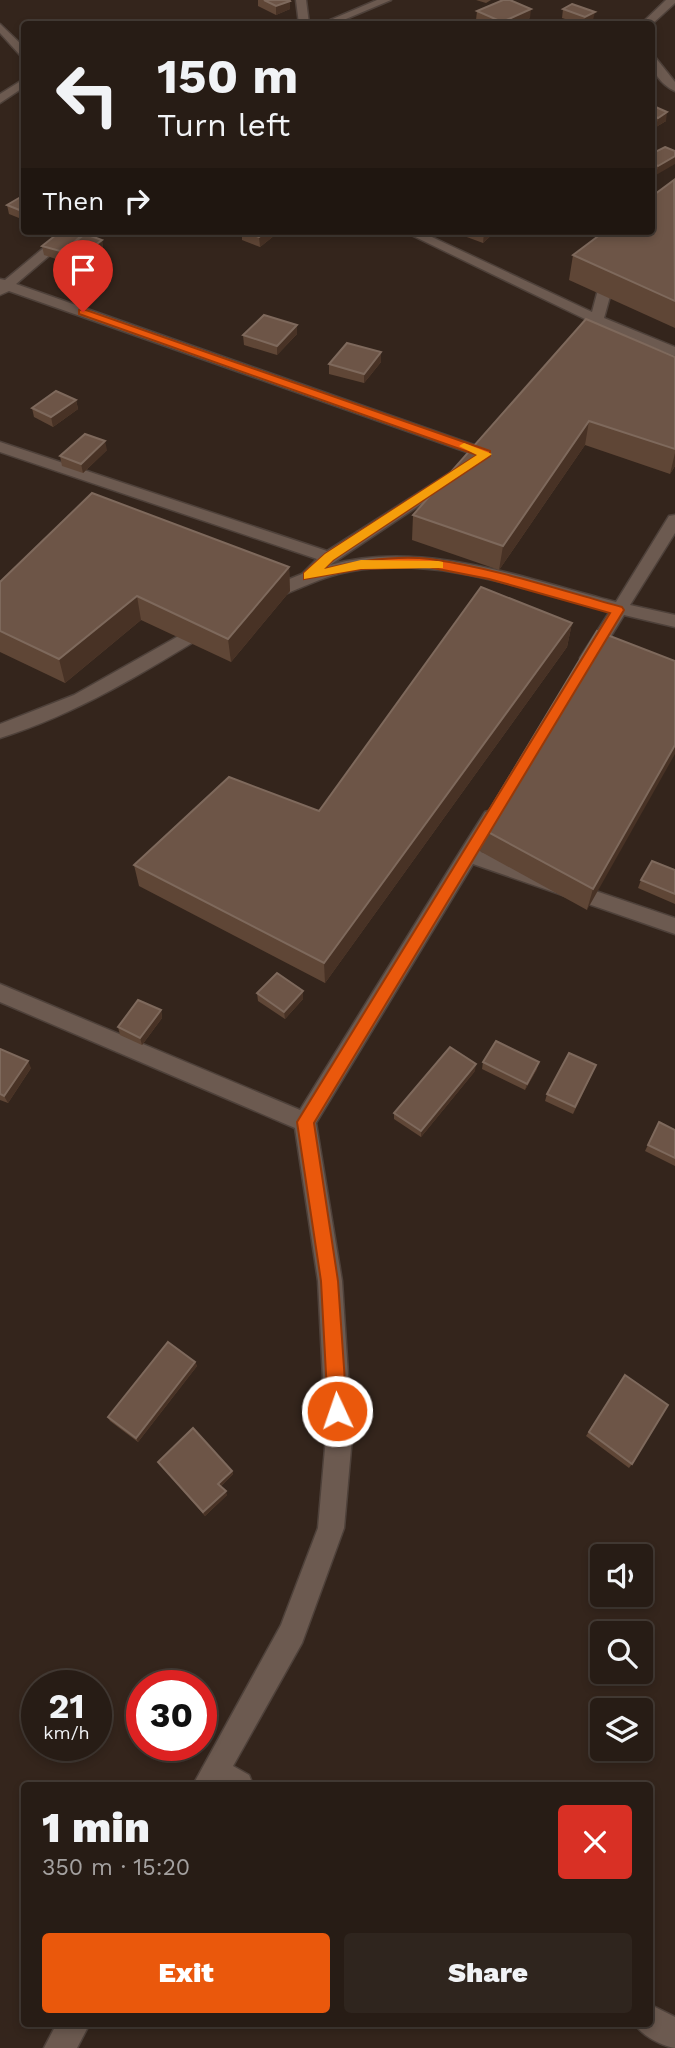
<!DOCTYPE html>
<html lang="en">
<head>
<meta charset="utf-8">
<style>
  body { margin:0; font-family:"Work Sans",sans-serif; background:#2f251e; color:#f1f3f6; height:100vh; display:flex; flex-direction:column; font-size:26px; white-space:nowrap }
  * { box-sizing:border-box; margin:0 }
  p { font-size:23px; color:#a4a1a0 }
  .icon { flex:none; width:38px; height:38px; fill:none; stroke:currentColor; stroke-width:2; stroke-linecap:round; stroke-linejoin:round }
  .map { position:relative; flex:1; overflow:hidden }
  .details { position:absolute; left:21px; top:1782px; width:632px; height:245px; display:flex; flex-direction:column; background:#271c15; border-radius:7px; box-shadow:0 4px 10px #0003,0 0 0 2px #433a34 }
  .details>* { flex:none }
  .top-card { position:absolute; left:21px; top:21px; width:634px; height:214px; border-radius:7px; box-shadow:0 4px 10px #0003,0 0 0 2px #433a34; background:#271c15; color:#f1f3f6; overflow:hidden }
  .fabs { position:absolute; left:590px; top:1544px; display:grid; gap:14px }
  .fabs a { display:grid; place-items:center; width:63px; height:63px; border-radius:7px; background:#271c15; box-shadow:0 4px 10px #0003,0 0 0 2px #433a34; font-size:35px }
  .speed { position:absolute; left:21px; top:1670px; display:flex; gap:14px; font-size:35px; font-weight:700; text-align:center }
  .speed>* { display:grid; place-content:center; width:91px; height:91px; border-radius:50%; background:#271c15; box-shadow:0 4px 10px #0003,0 0 0 2px #433a34; line-height:1 }
  .speed small { font-size:18px; font-weight:400 }
  .speed .limit { border:10px solid #d22; background:#fff; color:#111 }
  .pin { position:absolute; display:grid; place-items:center; width:60px; height:60px; color:#fff; margin:-72px -30px; border-radius:50% 50% 50% 0; rotate:-45deg; box-shadow:0 0 7px #0007 }
  .pin .icon { rotate:45deg }
  .me { position:absolute; width:77px; margin:-38px; rotate:357deg; stroke-linejoin:round; filter:drop-shadow(0 0 5px #0008) }
  .turn { display:flex; align-items:center; gap:24px; height:147px; padding:0 21px; font-size:32px }
  .turn .icon { width:91px; height:91px; stroke-width:2.5 }
  .turn b { display:block; font-size:49px; line-height:60px }
  .then { display:flex; align-items:center; height:66px; padding:0 21px; background:#0003; gap:14px; font-size:26px }
  .round { display:grid; place-items:center; flex:none; width:74px; height:74px; border-radius:7px; background:#2f251e }
  .head { display:flex; align-items:center; justify-content:space-between; height:119px; padding:0 21px }
  h1 { font-size:42px; font-weight:800; line-height:52px }
  .button { display:flex; gap:14px; margin-top:auto; padding:14px 21px }
  .button a { flex:1; height:80px; border-radius:7px; background:#ea580c; color:#fff; font-size:28px; font-weight:800; line-height:80px; text-align:center }
  .button a+a { background:#2f251e; color:#f1f3f6 }
  .map>svg:first-child { display:block }
  .lines { fill:none; stroke-linecap:round; stroke-linejoin:round }
  .minor-casing { stroke:#4e413a; stroke-width:3 }
  .minor { fill:#6c5a50; fill-rule:evenodd }
  .wall { fill:#5f4636 }
  .shaded-wall { fill:#483225 }
  .building { fill:#6d5547; stroke:#7e695c; stroke-width:2 }
  .route { fill:#ea580c; stroke:#983908; stroke-width:2 }
  .slow { fill:#f59e0b }
</style>
</head>
<body>
<div class="map">
<svg width="675" height="2048" viewBox="0 0 675 2048">
  <rect width="100%" height="100%" fill="#34251c"/>
  <g class="lines">
    <defs>
      <g id="minor">
        <path d="M296,0H306L309,24H299Z"/>
        <path d="M377,0H391L334,24H321Z"/>
        <path d="M666,0H675V3L651,25L641,24Z"/>
        <path d="M0,24L24,47V56L20,55L0,33Z"/>
        <path d="M651,56L655,57L675,82V91C661,85 651,71 651,56Z"/>
        <path d="M24,79V87L0,103V94Z"/>
        <path d="M64,231H78L16,284L491,451L494,454L486,459L481,457L9,291L0,295V279L5,280Z"/>
        <path d="M403,231H419L592,312L606,260L602,231H614L620,260L604,318L675,347V356L600,326L582,349H572L570,346L589,321Z"/>
        <path d="M0,442L327,551L464,464L472,469L469,472L330,565C423,539 526,579 616,602L669,516L675,515V533L630,605L675,615V627L624,615L595,662L589,664L580,658L610,611C528,590 438,556 352,571C321,576 295,592 266,601L260,599L258,595L260,591L302,574L317,559L0,452Z"/>
        <path d="M207,620L215,626L213,630C145,672 77,714 0,738V724L74,695Z"/>
        <path d="M492,810L499,812L501,817L481,852L675,918V934L473,864L316,1123L342,1281L352,1437L344,1528L302,1643L233,1766L249,1775L253,1785H193L281,1625L318,1528L326,1437L318,1281L295,1128L0,1002V984L300,1110L461,850L485,812Z"/>
        <path d="M649,2004L675,2017V2048C662,2046 640,2035 635,2023H649Z"/>
        <path d="M57,2023H90L77,2048H44Z"/>
      </g>
    </defs>
    <use href="#minor" class="minor-casing"/>
    <use href="#minor" class="minor"/>
  </g>
  <g class="wall">
    <path d="M258,0H289L290,1V9L276,15L258,6Z"/>
    <path d="M476,0H491L486,3Z"/>
    <path d="M563,9L593,20L586,24H581L562,18Z"/>
    <path d="M477,11L530,18L515,24H486L476,20Z"/>
    <path d="M651,105L666,121L656,127L651,125Z"/>
    <path d="M665,147L656,175L651,173V154Z"/>
    <path d="M675,180V328L569,280L573,255Z"/>
    <path d="M24,200V220L9,214L7,205Z"/>
    <path d="M242,231H280L260,247L242,240Z"/>
    <path d="M464,231H496L483,243L464,236Z"/>
    <path d="M83,234V236L102,240L103,249L87,261L69,255L62,261L44,255L42,246Z"/>
    <path d="M297,325V334L277,355L244,345L243,335Z"/>
    <path d="M675,357V466L670,474L585,445L499,570L412,540L413,515Z"/>
    <path d="M381,362L364,383L329,374V364Z"/>
    <path d="M76,400L78,409L53,427L34,417L32,408Z"/>
    <path d="M107,450L83,473L62,466L60,456Z"/>
    <path d="M289,567L290,591L231,662L141,620L65,683L0,652V582Z"/>
    <path d="M572,623L567,647L325,983L139,886L134,865L319,811Z"/>
    <path d="M675,661L587,910L476,849L479,827Z"/>
    <path d="M675,870V904L638,888L641,880Z"/>
    <path d="M303,991V999L285,1019L258,1001L257,993Z"/>
    <path d="M161,1010L162,1018L142,1045L120,1035L118,1027Z"/>
    <path d="M0,1050L31,1068L8,1103L0,1100Z"/>
    <path d="M483,1062L537,1069L525,1090L482,1069Z"/>
    <path d="M475,1071L421,1137L394,1119V1113Z"/>
    <path d="M593,1072L573,1114L545,1101L547,1094Z"/>
    <path d="M659,1122L675,1130V1166L645,1151Z"/>
    <path d="M195,1362L197,1366L138,1442L110,1421L108,1417Z"/>
    <path d="M625,1375L632,1464L629,1468L586,1436Z"/>
    <path d="M158,1462L232,1471L233,1474L221,1486L227,1495L205,1516Z"/>
  </g>
  <g class="shaded-wall">
    <path d="M290,1V9L276,15V6Z"/>
    <path d="M531,9L530,18L515,24H502V22Z"/>
    <path d="M595,12L593,20L584,24L585,17Z"/>
    <path d="M667,112L666,121L656,127L658,118Z"/>
    <path d="M675,156V164L656,175L658,166Z"/>
    <path d="M268,231H280L260,247L259,237Z"/>
    <path d="M487,231H496L483,243L484,233Z"/>
    <path d="M102,240L103,249L87,261L86,252Z"/>
    <path d="M68,245L69,255L62,261L60,251Z"/>
    <path d="M297,325V334L277,355V346Z"/>
    <path d="M381,352V362L364,383V374Z"/>
    <path d="M76,400L78,409L53,427L51,417Z"/>
    <path d="M589,421L585,445L499,570L503,546Z"/>
    <path d="M105,441L107,450L83,473L81,464Z"/>
    <path d="M675,453V466L670,474Z"/>
    <path d="M289,567L290,591L231,662L228,639Z"/>
    <path d="M137,596L141,620L65,683L59,659Z"/>
    <path d="M572,623L567,647L325,983L324,963Z"/>
    <path d="M675,745V754L587,910L593,889Z"/>
    <path d="M303,991V999L285,1019L284,1012Z"/>
    <path d="M161,1010L162,1018L142,1045L140,1038Z"/>
    <path d="M28,1061L31,1068L8,1103L4,1096Z"/>
    <path d="M539,1062L537,1069L525,1090L527,1084Z"/>
    <path d="M476,1064L475,1071L421,1137V1131Z"/>
    <path d="M195,1362L197,1366L138,1442L136,1438Z"/>
    <path d="M232,1471L233,1474L220,1487L218,1484Z"/>
    <path d="M226,1491L227,1495L205,1516L203,1512Z"/>
  </g>
  <g class="building">
    <path d="M264,0H289L290,1L276,6Z"/>
    <path d="M503,0H510L531,9L502,22L477,11Z"/>
    <path d="M572,4L595,12L585,17L563,9Z"/>
    <path d="M651,105L667,112L658,118L651,115Z"/>
    <path d="M665,147L675,151V156L658,166L651,163V154Z"/>
    <path d="M674,180L675,301L573,255L605,231H651V197Z"/>
    <path d="M19,198L24,200V209L22,211L7,205Z"/>
    <path d="M61,231H75L83,234L71,245L85,234L102,240L86,252L68,245L60,251L42,246Z"/>
    <path d="M242,231H268L259,237Z"/>
    <path d="M264,315L297,325L277,346L243,335Z"/>
    <path d="M586,319L675,357V449L589,421L503,546L413,515Z"/>
    <path d="M347,343L381,352L364,374L329,364Z"/>
    <path d="M56,391L76,400L51,417L32,408Z"/>
    <path d="M85,434L105,441L81,464L60,456Z"/>
    <path d="M92,493L289,567L228,639L137,596L59,659L0,631V582Z"/>
    <path d="M481,587L572,623L324,963L134,865L229,777L319,811Z"/>
    <path d="M597,631L675,661V745L593,889L479,827Z"/>
    <path d="M652,861L675,870V894L641,880Z"/>
    <path d="M277,973L303,991L284,1012L257,993Z"/>
    <path d="M138,1000L161,1010L140,1038L118,1027Z"/>
    <path d="M496,1041L539,1062L527,1084L483,1062Z"/>
    <path d="M450,1047L476,1064L421,1131L394,1113Z"/>
    <path d="M0,1049L28,1061L4,1096L0,1094Z"/>
    <path d="M569,1053L596,1065L575,1107L547,1094Z"/>
    <path d="M659,1122L675,1130V1158L648,1145Z"/>
    <path d="M168,1342L195,1362L136,1438L108,1417Z"/>
    <path d="M625,1375L668,1405L632,1464L589,1432Z"/>
    <path d="M193,1428L232,1471L218,1484L226,1491L203,1512L158,1462Z"/>
  </g>
  <path class="route" d="M79,310H86L490,451V456L333,560L324,569C358,561 395,555 430,559C495,568 560,590 622,607L624,610L314,1123L338,1281L347,1411L344,1417L337,1420L331,1417L328,1411L321,1281L297,1122L610,613L489,579L428,567L361,569L304,579V573L325,554L477,455L79,314Z"/>
  <path class="slow" d="M464,443L492,454L333,560L324,569L361,560L438,561L443,562V568L361,569L304,579V573L325,554L477,455L459,446Z"/>
</svg>
<div class="fabs">
<a><svg class="icon" aria-label="sound" viewBox="0 0 24 24"><path d="M4 9h4l5-4v14l-5-4H4zM17 9q2 3 0 6"/></svg></a>
<a><svg class="icon" aria-label="search" viewBox="0 0 24 24"><circle cx="10" cy="10" r="6"/><path d="M15 15l6 6"/></svg></a>
<a><svg class="icon" aria-label="layers" viewBox="0 0 24 24"><path d="M12 4l9 5-9 5-9-5zM3 14l9 5 9-5"/></svg></a>
</div>
<div class="speed"><div>21<small>km/h</small></div><div class="limit">30</div></div>
<div class="pin" style="left:83px;top:312px;background:#d93025"><svg class="icon" aria-label="arrive" viewBox="0 0 24 24"><path d="M6 21V4h12l-3 4 3 4H6"/></svg></div>
<svg class="me" style="left:337px;top:1411px" viewBox="-20 -20 40 40"><circle r="17" fill="#ea580c" stroke="#fff" stroke-width="3"/><path d="M0-11L8 9 0 5-8 9z" fill="#fff"/></svg>
<div class="top-card">
<div class="turn"><svg class="icon" aria-label="left" viewBox="0 0 24 24"><path d="M17 20v-9H6M10 6l-5 5 5 5"/></svg><div><b>150 m</b>Turn left</div></div>
<div class="then">Then<svg class="icon" aria-label="right" viewBox="0 0 24 24"><path d="M7 20v-9h11M14 6l5 5-5 5"/></svg></div>
</div>
<section class="details">
<div class="head"><div><h1>1 min</h1><p>350 m · 15:20</p></div><a class="round" style="background:#d93025;color:#fff"><svg class="icon" aria-label="close" viewBox="0 0 24 24"><path d="M6 6l12 12M18 6L6 18"/></svg></a></div>
<div class="button"><a>Exit</a><a>Share</a></div>
</section>
</div>
</body>
</html>
